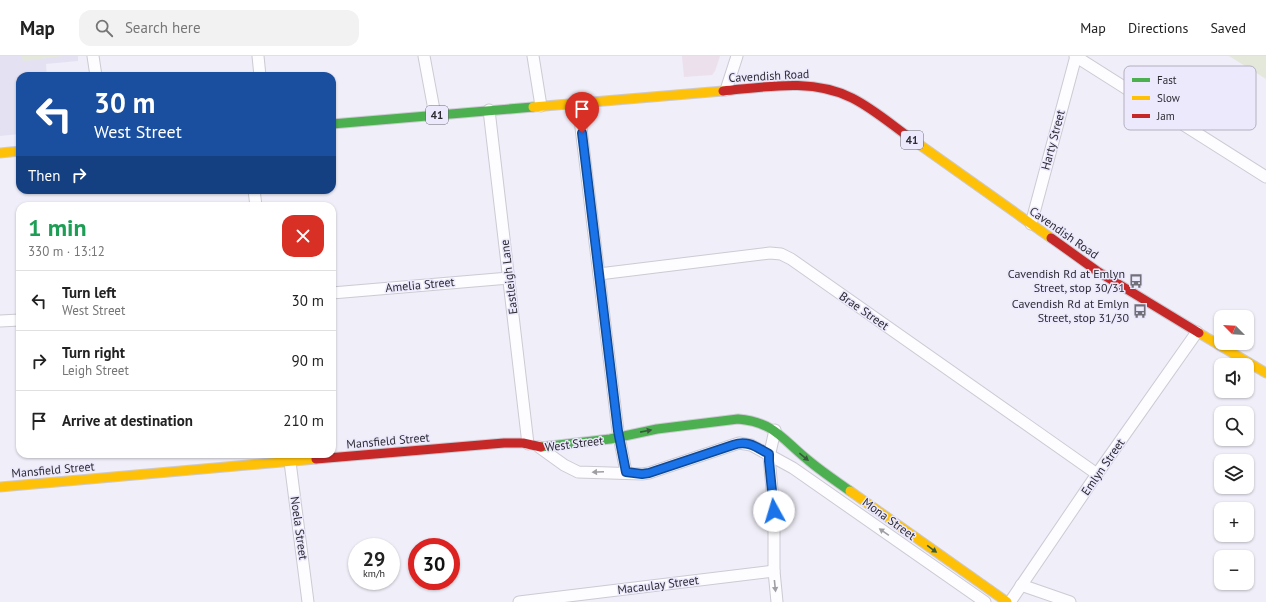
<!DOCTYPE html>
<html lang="en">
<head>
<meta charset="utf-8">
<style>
  body { margin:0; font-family:"PT Sans",sans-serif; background:#f2f2f2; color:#222; height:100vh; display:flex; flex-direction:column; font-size:15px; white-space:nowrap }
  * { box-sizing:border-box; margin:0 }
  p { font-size:13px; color:#767676 }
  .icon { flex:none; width:22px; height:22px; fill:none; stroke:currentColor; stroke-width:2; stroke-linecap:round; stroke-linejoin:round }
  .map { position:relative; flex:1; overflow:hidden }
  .drawer { position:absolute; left:16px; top:146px; width:320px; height:256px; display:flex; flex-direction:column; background:#fff; border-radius:12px; box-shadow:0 1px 3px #0004 }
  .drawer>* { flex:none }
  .hud { position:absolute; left:16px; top:16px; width:320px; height:122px; border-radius:12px; box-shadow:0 1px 3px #0004; background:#1a4fa0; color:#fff; overflow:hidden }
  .needle { width:26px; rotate:294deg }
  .fabs { position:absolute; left:1214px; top:254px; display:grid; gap:8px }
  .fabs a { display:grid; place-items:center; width:40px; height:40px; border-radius:8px; background:#fff; box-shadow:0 1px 3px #0004; font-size:20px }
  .speed { position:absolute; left:348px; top:482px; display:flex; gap:8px; font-size:20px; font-weight:700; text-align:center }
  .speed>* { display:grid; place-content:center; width:52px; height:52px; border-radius:50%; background:#fff; box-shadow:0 1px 3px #0004; line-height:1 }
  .speed small { font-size:10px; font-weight:400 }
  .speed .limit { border:6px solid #d22; background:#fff; color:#111 }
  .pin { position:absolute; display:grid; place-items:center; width:34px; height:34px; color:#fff; margin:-41px -17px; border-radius:50% 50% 50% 0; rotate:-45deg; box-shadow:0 0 4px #0007 }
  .pin .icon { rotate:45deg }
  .me { position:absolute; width:44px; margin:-22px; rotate:354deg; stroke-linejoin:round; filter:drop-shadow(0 0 3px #0008) }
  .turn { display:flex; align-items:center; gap:14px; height:84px; padding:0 12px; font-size:18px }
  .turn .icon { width:52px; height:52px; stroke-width:2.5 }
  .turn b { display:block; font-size:28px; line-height:34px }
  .then { display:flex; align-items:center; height:38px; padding:0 12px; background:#0003; gap:8px; font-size:15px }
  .round { display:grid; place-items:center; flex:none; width:42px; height:42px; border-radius:12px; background:#f2f2f2 }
  .overview { display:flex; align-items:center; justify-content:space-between; height:68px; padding:0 12px }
  h1 { font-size:24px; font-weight:800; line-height:30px; color:#1e9e55 }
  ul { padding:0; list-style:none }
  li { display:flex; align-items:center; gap:12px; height:60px; padding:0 12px; border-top:1px solid #e0e0e0 }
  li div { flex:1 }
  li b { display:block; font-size:15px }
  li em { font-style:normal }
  header { display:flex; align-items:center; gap:24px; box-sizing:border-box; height:56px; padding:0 20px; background:#fff; border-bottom:1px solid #e0e0e0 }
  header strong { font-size:19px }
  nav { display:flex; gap:22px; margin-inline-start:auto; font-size:14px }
  .search { width:280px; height:36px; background:#f2f2f2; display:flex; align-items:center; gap:10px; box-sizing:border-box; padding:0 14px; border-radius:12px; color:#767676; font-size:15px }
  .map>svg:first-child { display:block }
  .commercial { fill:#ece0ec }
  .education { fill:#e4e2f2 }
  .green { fill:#e4e8db }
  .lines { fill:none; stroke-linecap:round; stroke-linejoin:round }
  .street-casing { stroke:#cccad3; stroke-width:13 }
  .fast-casing { stroke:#cccad3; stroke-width:11 }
  .slow-casing { stroke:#cccad3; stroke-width:11 }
  .jam-casing { stroke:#cccad3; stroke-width:11 }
  .street { stroke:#fdfcfe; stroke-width:11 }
  .fast { stroke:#4caf50; stroke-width:9 }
  .slow { stroke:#ffc107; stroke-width:9 }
  .jam { stroke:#c62828; stroke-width:9 }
  .oneway { fill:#385a3d }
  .oneway2 { fill:#9f9ea3 }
  .route-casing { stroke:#114b97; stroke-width:10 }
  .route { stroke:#1a73e8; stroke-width:7 }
  .labels { text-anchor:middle; stroke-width:3; stroke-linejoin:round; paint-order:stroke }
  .shield { fill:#ece9fd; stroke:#666570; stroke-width:1 }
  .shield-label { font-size:11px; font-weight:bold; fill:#2d2c33 }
  .street-label { font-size:12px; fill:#2d2c33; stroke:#ece9fd }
  .poi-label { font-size:12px; fill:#2d2c33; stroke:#ece9fd; text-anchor:end }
  .key { fill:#ece9fd; stroke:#b3b0c0; stroke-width:1 }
  .key-label { font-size:11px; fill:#2d2c33 }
</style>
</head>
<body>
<header>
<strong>Map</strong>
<div class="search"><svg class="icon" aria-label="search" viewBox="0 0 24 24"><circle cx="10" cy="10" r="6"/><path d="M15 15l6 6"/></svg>Search here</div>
<nav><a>Map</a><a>Directions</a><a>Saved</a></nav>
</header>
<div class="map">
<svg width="1266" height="546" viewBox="0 0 1266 546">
  <rect width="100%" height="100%" fill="#f0eef8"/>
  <path class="commercial" d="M682,0H720L715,15L712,19L684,21Z"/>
  <path class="education" d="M0,0H78V5L46,8L47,20H20V78L0,80Z"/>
  <g class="green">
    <path d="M22,0H63L23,5Z"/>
    <path d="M1229,0H1266V23Z"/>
  </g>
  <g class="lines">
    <defs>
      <g id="street">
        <path d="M93,0L96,20"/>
        <path d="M258,0L260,20"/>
        <path d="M424,0L435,59"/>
        <path d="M533,0L541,50"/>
        <path d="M1075,0L1266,121"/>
        <path d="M726,34L737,0"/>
        <path d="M578,47L618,375L626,416"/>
        <path d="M489,54L528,388"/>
        <path d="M254,134L256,150"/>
        <path d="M1031,168L1076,0"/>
        <path d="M599,218L770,197L781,198L791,203L1097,418"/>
        <path d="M332,237L509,222"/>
        <path d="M0,265L20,264"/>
        <path d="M775,374L769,401L774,455V515L777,546"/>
        <path d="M539,391L564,409L578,416L642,418L649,417L739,387L751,389L793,412L985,546"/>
        <path d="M289,398L308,546"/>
        <path d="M1021,529L1070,546"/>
        <path d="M519,546L774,515"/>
        <path d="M1010,546L1097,418L1197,276"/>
      </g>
      <g id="fast">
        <path d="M332,68L533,51"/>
        <path d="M541,391L610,383L657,373L738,363C774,366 782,383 808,404C821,415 836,425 850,435"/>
      </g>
      <g id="slow">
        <path d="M533,51L723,35"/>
        <path d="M913,84L1051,182"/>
        <path d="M0,97L20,95"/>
        <path d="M1199,277L1266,317"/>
        <path d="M0,431L316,403"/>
        <path d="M850,435L1007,546"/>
      </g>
      <g id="jam">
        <path d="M723,35C766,31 812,22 852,42C874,53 893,70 913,84"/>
        <path d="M1051,182L1097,215L1199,277"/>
        <path d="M316,403L504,387H523L541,391"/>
      </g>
    </defs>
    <use href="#street" class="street-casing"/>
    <use href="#fast" class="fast-casing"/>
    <use href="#slow" class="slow-casing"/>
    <use href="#jam" class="jam-casing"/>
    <use href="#street" class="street"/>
    <use href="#fast" class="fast"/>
    <use href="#slow" class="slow"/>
    <use href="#jam" class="jam"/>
  </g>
  <defs><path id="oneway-solid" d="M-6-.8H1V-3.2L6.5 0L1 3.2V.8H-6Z"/></defs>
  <g class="oneway">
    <use href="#oneway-solid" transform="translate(646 375) rotate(-11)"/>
    <use href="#oneway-solid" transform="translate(804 401) rotate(39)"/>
    <use href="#oneway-solid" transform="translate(932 493) rotate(36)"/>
  </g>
  <g class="oneway2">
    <use href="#oneway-solid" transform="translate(598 416) rotate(177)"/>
    <use href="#oneway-solid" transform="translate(884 476) rotate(-145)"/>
    <use href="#oneway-solid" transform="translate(775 530) rotate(84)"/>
  </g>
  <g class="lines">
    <defs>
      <path id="route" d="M582,77L618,375L626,416L642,418L649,417L733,389C748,384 756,391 769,398V405L774,455"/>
    </defs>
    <use href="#route" class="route-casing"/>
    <use href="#route" class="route"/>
  </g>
  <defs>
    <symbol id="bus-bare" viewBox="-9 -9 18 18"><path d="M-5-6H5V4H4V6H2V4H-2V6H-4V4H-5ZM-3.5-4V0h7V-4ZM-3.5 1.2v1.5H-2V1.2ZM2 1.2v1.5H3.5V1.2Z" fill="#717078" stroke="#ece9fd" stroke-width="2.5" paint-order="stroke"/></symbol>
  </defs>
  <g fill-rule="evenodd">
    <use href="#bus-bare" x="1126" y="215" width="20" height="20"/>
    <use href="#bus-bare" x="1130" y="245" width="20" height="20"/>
  </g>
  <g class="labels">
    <g class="shield">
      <rect x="426" y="50" width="22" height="18" rx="3"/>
      <rect x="901" y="75" width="22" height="18" rx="3"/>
    </g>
    <g class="shield-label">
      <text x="437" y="63">41</text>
      <text x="912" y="88">41</text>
    </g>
    <g class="street-label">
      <text transform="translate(769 20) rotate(-3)" y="4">Cavendish Road</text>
      <text transform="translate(1053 84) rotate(-75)" y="4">Harty Street</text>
      <text transform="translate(1064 177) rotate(35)" y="4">Cavendish Road</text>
      <text transform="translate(509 221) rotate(-97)" y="4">Eastleigh Lane</text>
      <text transform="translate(420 229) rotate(-5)" y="4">Amelia Street</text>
      <text transform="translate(864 255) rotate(35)" y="4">Brae Street</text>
      <text transform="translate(388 385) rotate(-5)" y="4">Mansfield Street</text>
      <text transform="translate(574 388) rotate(-7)" y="4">West Street</text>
      <text transform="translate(1103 411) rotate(-55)" y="4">Emlyn Street</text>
      <text transform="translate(53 414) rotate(-5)" y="4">Mansfield Street</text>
      <text transform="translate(889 463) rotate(36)" y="4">Mona Street</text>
      <text transform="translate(299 472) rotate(82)" y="4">Noela Street</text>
      <text transform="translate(658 529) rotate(-7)" y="4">Macaulay Street</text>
    </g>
    <g class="poi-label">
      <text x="1125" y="222">Cavendish Rd at Emlyn<tspan x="1125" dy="14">Street, stop 30/31</tspan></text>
      <text x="1129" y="252">Cavendish Rd at Emlyn<tspan x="1129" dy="14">Street, stop 31/30</tspan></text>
    </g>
  </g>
  <rect x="1124" y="10" width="132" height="64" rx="6" class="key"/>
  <rect x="1132" y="22" width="18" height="4" fill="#4caf50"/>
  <rect x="1132" y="40" width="18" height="4" fill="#ffc107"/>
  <rect x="1132" y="58" width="18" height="4" fill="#c62828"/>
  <g class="key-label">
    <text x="1157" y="28">Fast</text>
    <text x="1157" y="46">Slow</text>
    <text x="1157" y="64">Jam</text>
  </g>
</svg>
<div class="fabs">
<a><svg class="needle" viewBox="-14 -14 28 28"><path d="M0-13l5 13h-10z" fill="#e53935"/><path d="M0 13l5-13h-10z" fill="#767676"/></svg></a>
<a><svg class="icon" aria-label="sound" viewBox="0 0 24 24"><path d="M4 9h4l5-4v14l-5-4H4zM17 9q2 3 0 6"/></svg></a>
<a><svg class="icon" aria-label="search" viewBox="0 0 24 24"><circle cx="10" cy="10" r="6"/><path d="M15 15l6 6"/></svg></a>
<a><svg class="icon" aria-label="layers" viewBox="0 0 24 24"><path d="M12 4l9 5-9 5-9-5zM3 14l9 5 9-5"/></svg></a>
<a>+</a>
<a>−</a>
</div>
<div class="speed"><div>29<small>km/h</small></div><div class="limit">30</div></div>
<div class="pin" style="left:582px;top:77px;background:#d93025"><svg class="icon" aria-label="arrive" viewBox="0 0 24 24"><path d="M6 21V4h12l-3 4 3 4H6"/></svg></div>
<svg class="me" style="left:774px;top:455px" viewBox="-20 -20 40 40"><circle r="19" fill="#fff"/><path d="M0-13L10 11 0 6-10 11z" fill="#1a73e8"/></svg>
<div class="hud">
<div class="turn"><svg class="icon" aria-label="left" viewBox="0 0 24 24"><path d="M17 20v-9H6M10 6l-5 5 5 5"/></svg><div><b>30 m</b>West Street</div></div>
<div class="then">Then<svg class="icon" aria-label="right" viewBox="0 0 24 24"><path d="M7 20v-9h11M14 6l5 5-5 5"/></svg></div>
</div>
<section class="drawer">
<div class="overview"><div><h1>1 min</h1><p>330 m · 13:12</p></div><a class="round" style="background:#d93025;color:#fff"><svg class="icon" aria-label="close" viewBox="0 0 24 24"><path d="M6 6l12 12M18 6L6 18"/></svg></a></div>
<ul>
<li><svg class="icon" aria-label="left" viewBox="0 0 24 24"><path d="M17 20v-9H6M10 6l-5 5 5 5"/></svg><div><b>Turn left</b><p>West Street</p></div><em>30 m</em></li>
<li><svg class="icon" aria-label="right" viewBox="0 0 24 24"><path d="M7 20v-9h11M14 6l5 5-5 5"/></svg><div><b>Turn right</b><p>Leigh Street</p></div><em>90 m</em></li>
<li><svg class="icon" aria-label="arrive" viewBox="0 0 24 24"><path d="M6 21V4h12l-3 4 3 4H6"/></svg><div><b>Arrive at destination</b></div><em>210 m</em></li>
</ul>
</section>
</div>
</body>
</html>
